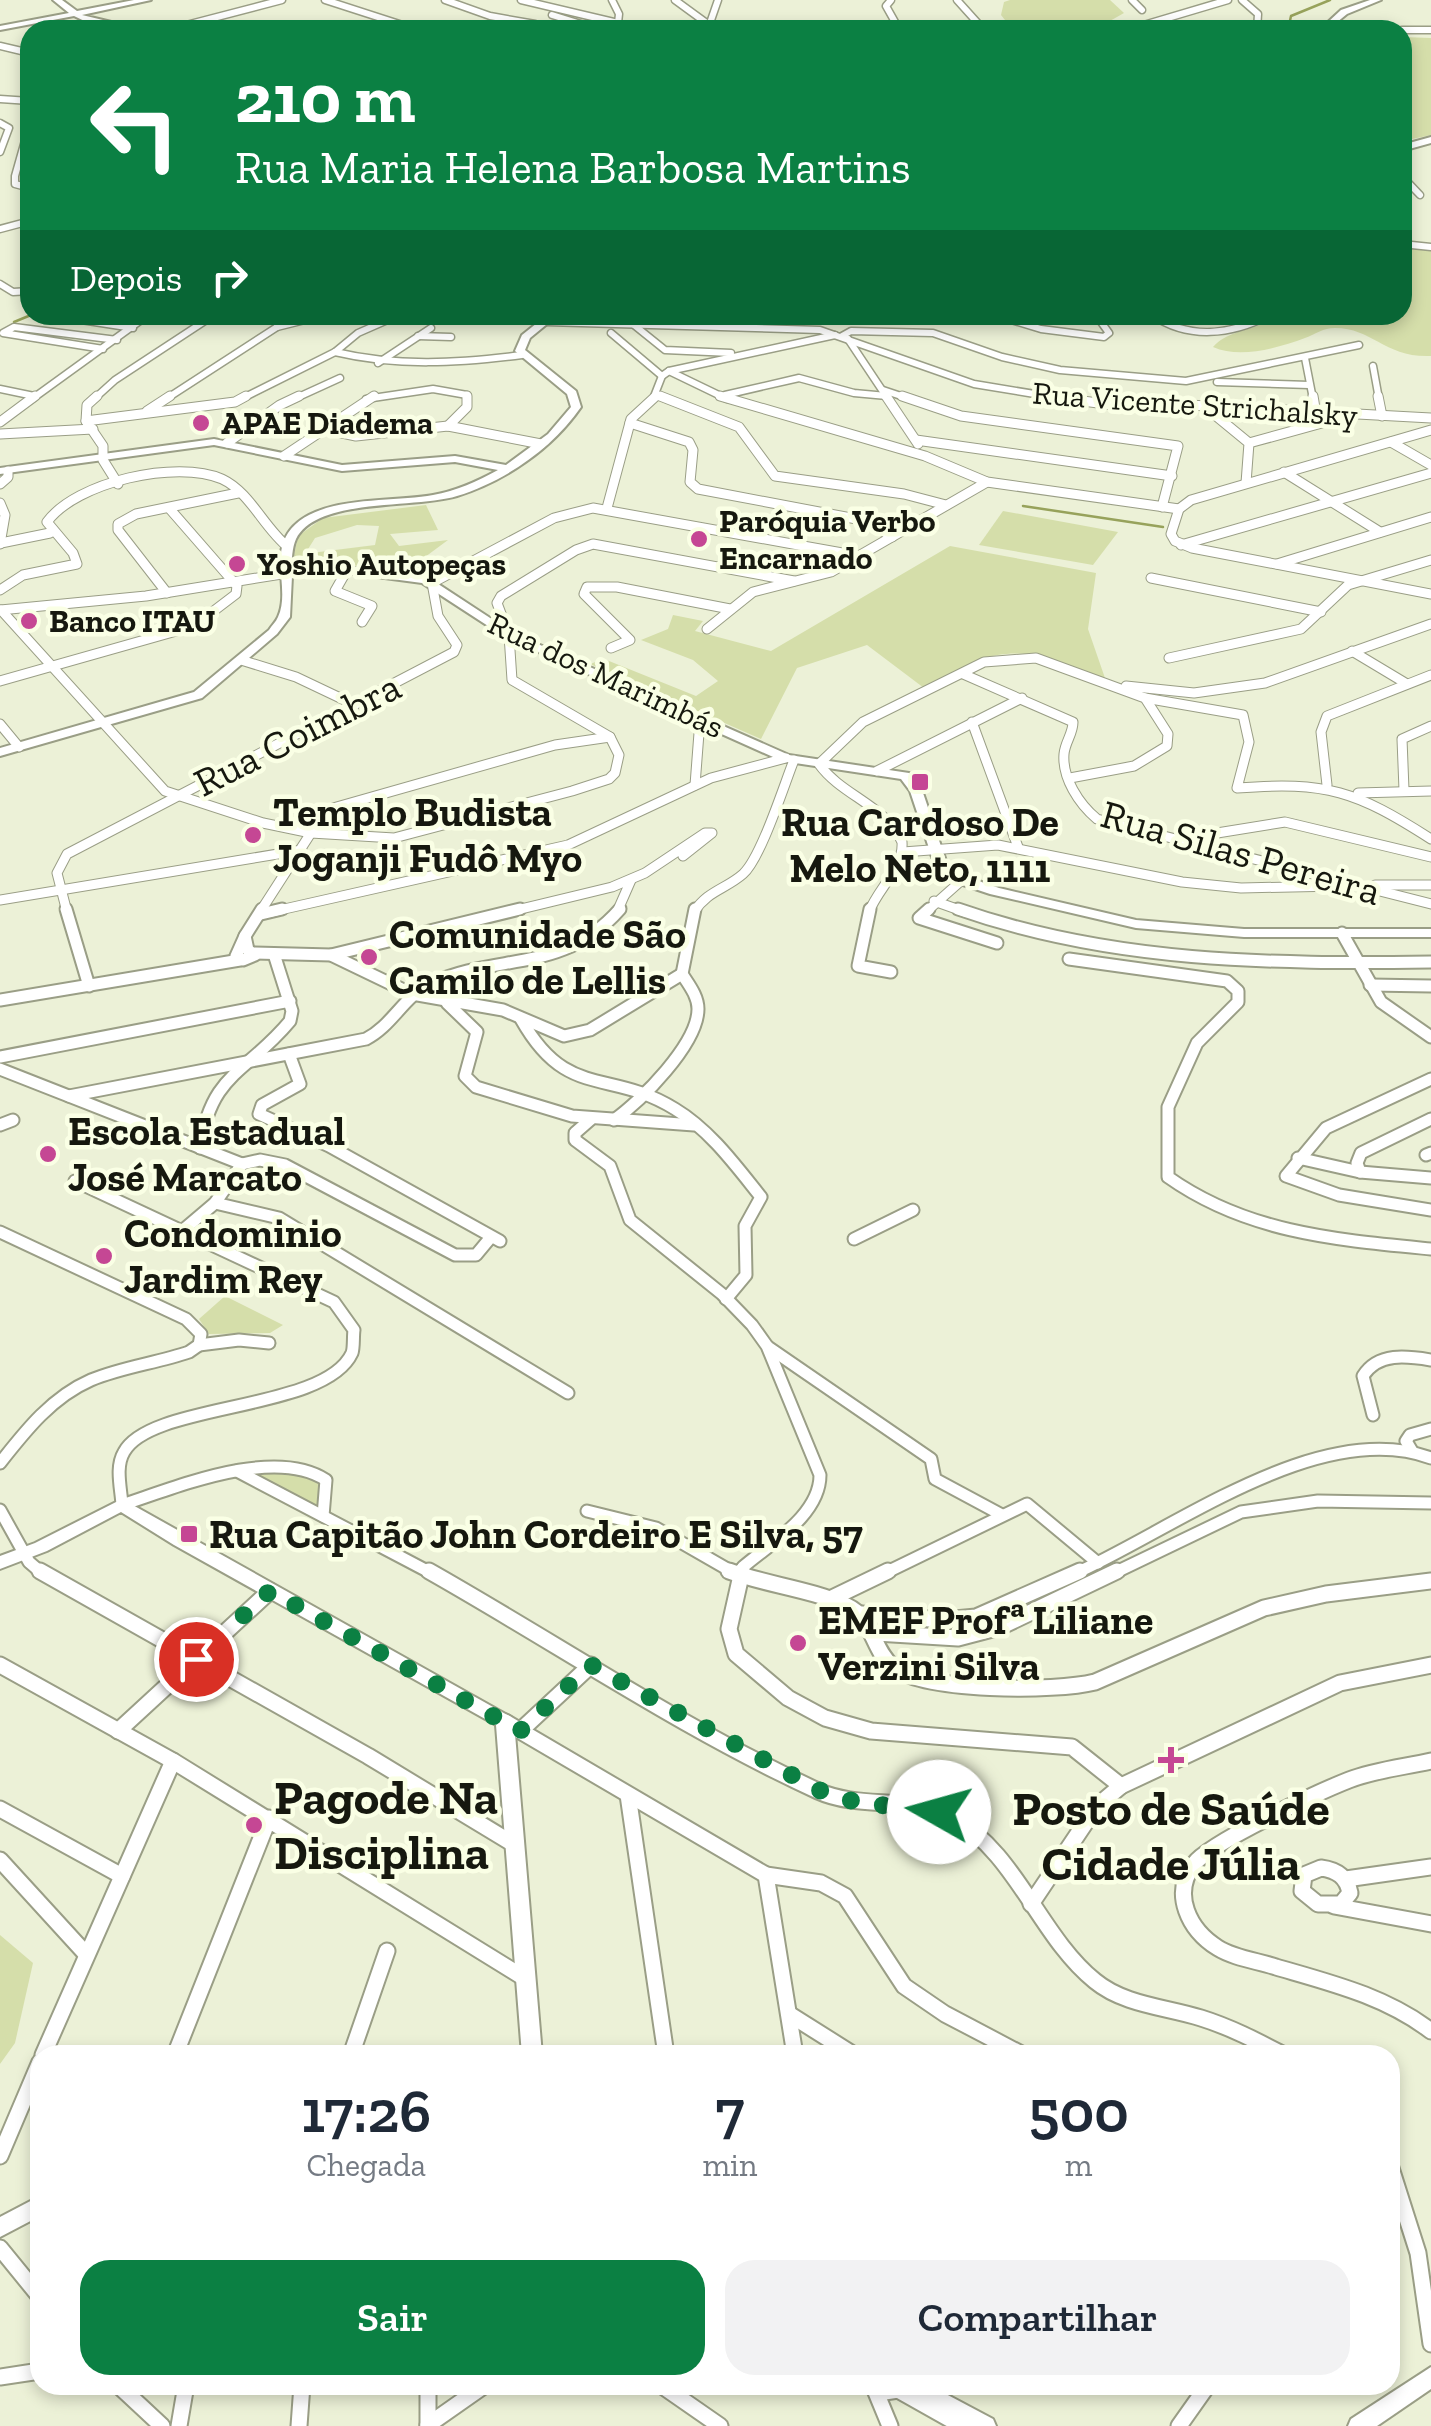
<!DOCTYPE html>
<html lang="pt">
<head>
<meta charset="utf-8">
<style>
  body { margin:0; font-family:"Zilla Slab",serif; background:#f2f2f3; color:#1f2937; height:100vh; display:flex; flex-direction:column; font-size:38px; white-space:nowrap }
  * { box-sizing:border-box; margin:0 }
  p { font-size:32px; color:#747a83 }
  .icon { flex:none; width:55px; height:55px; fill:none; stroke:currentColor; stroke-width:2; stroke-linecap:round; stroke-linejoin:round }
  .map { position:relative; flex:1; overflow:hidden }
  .panel { position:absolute; left:30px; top:2045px; width:1370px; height:350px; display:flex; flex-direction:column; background:#fff; border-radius:30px; box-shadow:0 5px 15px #0003 }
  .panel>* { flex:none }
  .hud { position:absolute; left:20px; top:20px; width:1392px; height:305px; border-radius:30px; box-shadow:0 5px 15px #0003; background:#0b8043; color:#fff; overflow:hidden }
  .pin { position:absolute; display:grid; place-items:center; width:85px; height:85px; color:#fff; margin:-42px; border:5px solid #fff; border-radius:50%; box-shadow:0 2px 10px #0007 }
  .me { position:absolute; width:110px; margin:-55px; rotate:277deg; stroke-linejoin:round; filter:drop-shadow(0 0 8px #0008) }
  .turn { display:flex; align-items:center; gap:35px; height:210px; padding:0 50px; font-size:45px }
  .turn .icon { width:130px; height:130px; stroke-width:2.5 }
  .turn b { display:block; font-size:70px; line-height:85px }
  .then { display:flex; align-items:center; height:95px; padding:0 50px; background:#0003; gap:20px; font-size:38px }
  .eta { display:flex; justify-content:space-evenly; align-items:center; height:170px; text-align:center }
  .eta b { font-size:60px; font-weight:600; line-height:70px }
  .action { display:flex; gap:20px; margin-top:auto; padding:20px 50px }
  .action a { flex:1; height:115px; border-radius:30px; background:#0b8043; color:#fff; font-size:40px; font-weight:600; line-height:115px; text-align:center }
  .action a+a { background:#f2f2f3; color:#1f2937 }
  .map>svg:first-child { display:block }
  .green { fill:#d5deaa }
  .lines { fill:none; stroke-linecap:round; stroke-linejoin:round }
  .stream { stroke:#97a25b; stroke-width:2.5 }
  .street-far3-casing { stroke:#9a9e86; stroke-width:9 }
  .street-far2-casing { stroke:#9a9e86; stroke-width:11 }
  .street-far1-casing { stroke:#9a9e86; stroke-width:15 }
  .street-casing { stroke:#9a9e86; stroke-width:19 }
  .secondary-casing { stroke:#9a9e86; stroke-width:4 }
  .street-far3 { stroke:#fff; stroke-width:6 }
  .street-far2 { stroke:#fff; stroke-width:9 }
  .street-far1 { stroke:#fff; stroke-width:11 }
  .street { stroke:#fff; stroke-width:15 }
  .secondary { fill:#fff; fill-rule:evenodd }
  .route { stroke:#0b8043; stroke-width:18; stroke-dasharray:0 32.4 }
  .poi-dot { fill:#c54794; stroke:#faffe5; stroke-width:4 }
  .labels { text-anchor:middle; stroke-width:9; stroke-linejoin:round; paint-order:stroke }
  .far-street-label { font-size:32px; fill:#16180f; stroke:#faffe5 }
  .far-poi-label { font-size:32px; font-weight:bold; fill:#16180f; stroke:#faffe5; text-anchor:start }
  .street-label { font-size:40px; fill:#16180f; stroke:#faffe5 }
  .poi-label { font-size:40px; font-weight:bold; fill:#16180f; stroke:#faffe5; text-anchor:start }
  .near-poi-label { font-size:48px; font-weight:bold; fill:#16180f; stroke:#faffe5; text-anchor:start }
</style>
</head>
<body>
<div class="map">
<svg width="1431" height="2426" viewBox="0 0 1431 2426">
  <rect width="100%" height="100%" fill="#ecf1d7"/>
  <g class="green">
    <path d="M1010,0H1110L1124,13L1094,30H1013L1001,15L1004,2Z"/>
    <path d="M1402,37L1431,38V135L1403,141Z"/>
    <path d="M1403,247L1431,251V356C1385,358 1373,328 1335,328C1323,328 1316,334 1305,338C1278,348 1240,359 1213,347C1230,328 1259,331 1278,315H1402Z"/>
    <path d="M426,505L438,530L390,534L399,546L448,540L425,557L454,566L437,576L338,564L305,568L311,553L375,545L379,526L357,525L315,538L298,565L292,564L298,536L323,518Z"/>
    <path d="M1003,511L1118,532L1093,565L979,545Z"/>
    <path d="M950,546L1096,573L1088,629L1106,681C1065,662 1025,643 979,660C960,667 943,679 924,688L867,645L797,668L761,739L590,664L604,659L696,696L718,681L693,660L641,640L668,629L673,615L703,621L695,631L771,651Z"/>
    <path d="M225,1296L283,1325L270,1333L209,1334L199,1319Z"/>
    <path d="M258,1472H305L322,1485L317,1511L253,1477Z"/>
    <path d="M0,1935L33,1963L15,2043L0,2064Z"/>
  </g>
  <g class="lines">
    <g class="stream">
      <path d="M1288,30L1291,16L1330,0"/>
      <path d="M14,322L31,315"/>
      <path d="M1023,506L1163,527"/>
    </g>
    <defs>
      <g id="street-far3">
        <path d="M325,0L418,30"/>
        <path d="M445,0L490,16L535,24L544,30"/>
        <path d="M521,0L618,23L616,30"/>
        <path d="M612,0L619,14L618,23"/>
        <path d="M675,0L716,30"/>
        <path d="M957,0L984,30"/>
        <path d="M1132,0L1142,10"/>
        <path d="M1242,0L1258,14L1257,30"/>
        <path d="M552,15L581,24L575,30"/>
        <path d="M709,26L718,0"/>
        <path d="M779,26L848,30"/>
        <path d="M893,27L940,25L947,30"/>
        <path d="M890,29L895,22L886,6L891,0"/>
        <path d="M167,30L282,0"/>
        <path d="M294,30H313"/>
        <path d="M757,30L783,27"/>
        <path d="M1127,30L1228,0"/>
        <path d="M1402,30H1431"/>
        <path d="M0,46L30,53"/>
        <path d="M0,99L30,101"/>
        <path d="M0,123L9,128L0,152"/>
        <path d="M30,123L15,176V184L30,188"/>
        <path d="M1402,176L1420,195"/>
        <path d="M26,222L30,245"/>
        <path d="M0,229L30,221"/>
        <path d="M1402,244L1431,247"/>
        <path d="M0,284L13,292L30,291"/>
        <path d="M49,315L133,328"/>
        <path d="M995,315L1041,329L1104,337L1109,333L1096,315"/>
        <path d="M1152,315C1189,340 1231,335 1270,315"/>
        <path d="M546,322L820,330L974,384L1065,399"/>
        <path d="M634,325L665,350L731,353"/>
        <path d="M277,327L325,315"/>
        <path d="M611,333L662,376"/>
        <path d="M418,336L451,337"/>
        <path d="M842,336L851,331L933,333L1002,357L1060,370L1186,381L1359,345"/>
        <path d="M848,339L888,399"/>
        <path d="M103,349L3,333L14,327L117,340"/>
        <path d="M335,352C398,367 458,363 522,355"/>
        <path d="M1305,358L1313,399"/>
        <path d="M378,363L431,328"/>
        <path d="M1373,366L1379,399"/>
        <path d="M669,371L727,399"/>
        <path d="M1217,382L1309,385"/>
        <path d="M0,389L34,396"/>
        <path d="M883,390L910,399"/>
        <path d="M657,395L667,399"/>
        <path d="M725,395L799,378L854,393L887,396"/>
        <path d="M32,399L148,315"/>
        <path d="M94,399L115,380L214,315"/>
        <path d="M166,399L277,327L287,315"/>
        <path d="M241,399L335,352L358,333L399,315"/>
        <path d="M294,399L340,378"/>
        <path d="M366,399L433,389L467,395V399"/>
        <path d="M653,399L662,376L669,371L835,335"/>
      </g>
      <g id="street-far2">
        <path d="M97,396L87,405L86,421L103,446V460L118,484"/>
        <path d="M660,396L739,427L775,476L904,494L946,505"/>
        <path d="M720,396L925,456L987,482L1179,509"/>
        <path d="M886,396L918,444"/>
        <path d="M902,396L961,416L1178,446L1162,507"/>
        <path d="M1045,396L1113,405H1189L1431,418"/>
        <path d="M1313,396L1316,414"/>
        <path d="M1378,396L1382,416"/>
        <path d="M1204,406L1249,443L1246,483"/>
        <path d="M147,411L170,396"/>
        <path d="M86,421L235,402L246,396"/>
        <path d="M0,422L35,396"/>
        <path d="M630,423L689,442L693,450L690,482L698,489L867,521L892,537"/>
        <path d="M448,426L467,407V396"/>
        <path d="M323,429L356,436L448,426L541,444"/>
        <path d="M1431,430L1191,500L1179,509L1171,534L1175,541L1192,548L1431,594"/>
        <path d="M0,434L93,429"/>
        <path d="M916,440L1172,476"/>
        <path d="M1391,442L1431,465"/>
        <path d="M227,443L280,405L299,396"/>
        <path d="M1249,443L1340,418"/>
        <path d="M284,456L374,396"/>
        <path d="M1284,472L1380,532"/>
        <path d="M0,484L8,477V471"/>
        <path d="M0,503L5,515L0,544"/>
        <path d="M607,508L631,419L656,396"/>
        <path d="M1,543L50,533"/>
        <path d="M1181,545L1431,473"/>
        <path d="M1277,564L1431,517"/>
        <path d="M347,570L335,591L372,606L362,622"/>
        <path d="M1151,578L1321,612"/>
        <path d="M0,590L23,575L77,564L73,553L47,522C76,482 177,459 222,479C250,492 264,528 288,547"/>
        <path d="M167,593L118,530V524L136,514L238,493"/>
        <path d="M0,610L146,596L288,573"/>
        <path d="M1,610L165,791L263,823L311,833L394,838L572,791L609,779L615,773L619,755L610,737L512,680L509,635L497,603L501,596L576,550L593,544L794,581"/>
        <path d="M707,629L753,592L831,572L987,482"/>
        <path d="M611,648L630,640L584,594L587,587H617L730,609"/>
        <path d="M1352,651L1407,684"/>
        <path d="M1169,658L1301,629L1348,585L1431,560"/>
        <path d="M241,660L296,677L355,705"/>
        <path d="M963,674L1073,722C1073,734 1065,742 1064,754C1062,778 1079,804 1097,819L1431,904"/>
        <path d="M0,681L194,626L236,594L237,586L169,508"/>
        <path d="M1126,686L1194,693L1265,683L1431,624"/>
        <path d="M1145,698L1243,715L1249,742L1237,788C1327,781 1356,791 1431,839"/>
        <path d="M972,722L1018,847"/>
        <path d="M0,724L19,747"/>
        <path d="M877,771L1022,698"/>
        <path d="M695,785L700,720"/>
        <path d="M1327,785L1321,732L1327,716L1431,675"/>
        <path d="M1404,790L1402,739L1431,726"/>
        <path d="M1358,793L1431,791"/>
        <path d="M1180,839L1285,822L1431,857"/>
        <path d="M903,852L998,845L1182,882L1241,888L1337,886"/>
        <path d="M1375,885H1431"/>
        <path d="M0,900L302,850"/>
        <path d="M934,901L965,912"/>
        <path d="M67,912L57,873L67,854L454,652L457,645L438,616L432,583L554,518L593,508L859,556"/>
        <path d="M260,912L318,822L333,808L555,745L610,737"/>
        <path d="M271,912L568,845L711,778L786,758"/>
        <path d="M509,912L612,887L645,873L705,833H712L683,856"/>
        <path d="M617,912L631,880"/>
        <path d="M694,912C707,891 726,889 743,874C761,858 784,785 794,760"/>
        <path d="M869,912C878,888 904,868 902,842C886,805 842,796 819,764L863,722L984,662L1036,658L1145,698L1168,734L1167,746L1134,766L1070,778"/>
        <path d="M926,912L962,880"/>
      </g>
      <g id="street-far1">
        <path d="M66,909L89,986"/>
        <path d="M870,909L858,966L891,972"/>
        <path d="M929,909L919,918L997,943"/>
        <path d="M958,909C1112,963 1270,964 1431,962"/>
        <path d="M261,914L282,909"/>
        <path d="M1342,933L1381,1002L1431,1037"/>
        <path d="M245,936L248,950L255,955L243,960L236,956Z"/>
        <path d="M245,936L262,909"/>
        <path d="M255,953L331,955L412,994L503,1010L564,1036L590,1030L682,974"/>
        <path d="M331,955L520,909"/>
        <path d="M1069,959L1227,981L1238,991V1002L1197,1043L1168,1107V1177C1247,1233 1337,1240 1431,1249"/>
        <path d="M682,974L695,909"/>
        <path d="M1370,985L1431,986"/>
        <path d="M0,1000L240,960"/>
        <path d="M447,1003L477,1032L465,1076L476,1087L572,1116L694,1125"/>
        <path d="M521,1019C567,1101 609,1068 675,1109C710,1130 736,1166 761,1197L745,1226L746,1275L726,1299"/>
        <path d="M289,1054L300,1084L262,1105L259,1114L329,1146L500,1241"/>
        <path d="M0,1057L290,1001"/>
        <path d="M0,1069L242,1164"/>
        <path d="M1431,1079L1326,1128L1286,1176L1339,1195L1431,1210"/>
        <path d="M69,1096L366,1039C392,1026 404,996 430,984C498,952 562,975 620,909"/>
        <path d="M591,1119L575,1133V1140L610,1166L630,1220L722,1294L752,1325L767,1346L820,1475C820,1515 771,1543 743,1567L742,1574"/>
        <path d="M614,1120C641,1101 698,1044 698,1009C698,996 689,985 682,974"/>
        <path d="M0,1125L13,1120"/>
        <path d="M200,1148C211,1072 247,1073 290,1021L292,1011L274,954"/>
        <path d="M1426,1155L1431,1153"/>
        <path d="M1298,1158L1360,1172L1431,1178"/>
        <path d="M242,1164L260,1160L285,1165L455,1255H476L491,1237"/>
        <path d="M1360,1172L1357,1163L1361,1153L1431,1119"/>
        <path d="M75,1181L334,1302L354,1330C353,1336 354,1348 352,1353C325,1412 151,1402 124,1452C115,1467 121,1488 122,1505C177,1487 274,1446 326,1480L323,1516"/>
        <path d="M215,1203L279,1218L568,1393"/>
        <path d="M182,1231L215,1203L242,1164"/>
        <path d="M0,1232L186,1319L201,1334L199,1345L189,1352C157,1363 122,1367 91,1380C52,1397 26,1430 0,1463"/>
        <path d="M854,1239L913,1210"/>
        <path d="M199,1345L239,1340L269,1343"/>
        <path d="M768,1347L931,1459L935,1479L1002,1515"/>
        <path d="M1373,1415L1363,1376C1378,1352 1407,1356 1431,1360"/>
        <path d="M1412,1451L1406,1441L1410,1435L1431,1429"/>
        <path d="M237,1471L433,1574"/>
        <path d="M0,1510L29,1562L43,1574"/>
        <path d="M587,1511L656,1528L736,1574"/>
        <path d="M883,1574L1027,1504L1098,1563"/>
        <path d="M1074,1574C1173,1530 1320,1417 1431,1458"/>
        <path d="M1112,1574L1241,1512L1318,1501L1431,1503"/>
      </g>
      <g id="street">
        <path d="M40,1571L368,1756L515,1845"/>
        <path d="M429,1571C558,1644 683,1729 818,1791C860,1810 910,1795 951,1817C1016,1851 1039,1936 1095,1981C1124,2005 1166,2007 1201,2018C1230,2027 1257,2041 1284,2055"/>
        <path d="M729,1571C767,1585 811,1589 847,1606C873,1618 872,1649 892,1666C922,1692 1056,1692 1095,1682L1264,1608L1326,1594L1431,1581"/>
        <path d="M742,1571L729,1629L736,1654L788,1698L825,1718L871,1731L1072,1747L1121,1786"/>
        <path d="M830,1599L888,1571"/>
        <path d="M862,1614L944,1620L976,1617L1080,1571"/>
        <path d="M876,1633L958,1638L1000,1627L1117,1571"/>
        <path d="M0,1665L173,1761L526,1979"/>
        <path d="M505,1722L766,1875L795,2055"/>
        <path d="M118,1731L270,1591"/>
        <path d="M520,1731L591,1665"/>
        <path d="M1431,1761C1404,1767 1374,1770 1349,1780C1321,1791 1209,1843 1194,1864C1171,1894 1189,1930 1218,1948C1234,1958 1258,1961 1276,1967C1331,1983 1385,1996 1431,2031"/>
        <path d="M628,1795L666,2055"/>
        <path d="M0,1809L122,1876"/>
        <path d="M0,1860L86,1954"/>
        <path d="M1321,1868C1337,1870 1347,1877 1350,1893L1341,1904H1318L1302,1891L1304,1875Z"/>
        <path d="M766,1875L821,1883L845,1896L904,1986L945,2014L1023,2055"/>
        <path d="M1346,1879L1431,1867"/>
        <path d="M1031,1904L1096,1807L1121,1786L1340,1683L1431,1665"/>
        <path d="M1334,1906L1431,1924"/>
        <path d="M789,2014L854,2055"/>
        <path d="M43,2055L173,1761"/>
        <path d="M175,2055L269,1818"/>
        <path d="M351,2055L387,1951"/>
        <path d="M0,2156L40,2062"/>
        <path d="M1390,2165L1418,2253L1431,2344"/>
        <path d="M0,2248L40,2297"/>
        <path d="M0,2377L40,2371"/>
        <path d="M118,2385L162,2426"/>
        <path d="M428,2385V2426"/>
        <path d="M661,2385L720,2426"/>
        <path d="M873,2385L890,2426"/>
        <path d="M878,2393L898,2390L962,2426"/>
        <path d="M428,2425L485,2385"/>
        <path d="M179,2426L186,2385"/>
        <path d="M299,2426L302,2385"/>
        <path d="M1179,2426L1208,2385"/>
      </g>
      <g id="secondary">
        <path d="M53,0H62L77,11L134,0H151L82,15L145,30C123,30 94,27 74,16L0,30V26L69,13Z"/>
        <path d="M1370,0H1381L1347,14L1336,23L1337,30H1329L1328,22L1341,10Z"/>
        <path d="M1431,137V143L1402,151V145Z"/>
        <path d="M547,315H558L530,338L525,350L576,391L581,407C552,449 505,481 457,496C416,509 317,497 296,539C292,548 292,559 291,569L347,567L429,578L513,633L789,755L909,773L922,790L947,864L967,877L999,888L1136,920L1244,929H1431V937H1244L1136,928L990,894L957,883L936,869L910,791L901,779L782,761L505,637L422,583L347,573L292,576L290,617L277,634L202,698L0,756V748L194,692L269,630C272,625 276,622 278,617C290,591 271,559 288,533C314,494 392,503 433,495C456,491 478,481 498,470L455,462L342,471L214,445L0,474V468L214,439L342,465L455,456L506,465L548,434L571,407L567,394L515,351L522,335Z"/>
        <path d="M122,1499L511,1717L514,1722L542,2055H522L496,1725L174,1545L121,1512L47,1551L0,1569V1556L35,1543Z"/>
        <path d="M40,2196V2216L0,2237V2217Z"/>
        <path d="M1431,2367V2389L1377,2426H1348L1351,2419Z"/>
        <path d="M897,2385H929L993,2419L996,2426H964L900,2392Z"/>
      </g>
    </defs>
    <use href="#street-far3" class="street-far3-casing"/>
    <use href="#street-far2" class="street-far2-casing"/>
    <use href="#street-far1" class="street-far1-casing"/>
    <use href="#street" class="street-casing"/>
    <use href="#secondary" class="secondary-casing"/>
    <use href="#street-far3" class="street-far3"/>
    <use href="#street-far2" class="street-far2"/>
    <use href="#street-far1" class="street-far1"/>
    <use href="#street" class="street"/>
    <use href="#secondary" class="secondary"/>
  </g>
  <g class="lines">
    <path class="route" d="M196,1659L270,1591L520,1731L591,1665L823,1792L856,1802L939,1812"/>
  </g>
  <g class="poi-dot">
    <circle cx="201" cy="423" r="10"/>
    <circle cx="699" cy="539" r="10"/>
    <circle cx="237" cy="564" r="10"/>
    <circle cx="29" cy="621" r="10"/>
    <rect x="910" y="772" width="20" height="20" rx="5"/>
    <circle cx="253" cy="835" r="10"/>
    <circle cx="369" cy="957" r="10"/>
    <circle cx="48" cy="1154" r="10"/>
    <circle cx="104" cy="1256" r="10"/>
    <rect x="179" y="1524" width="20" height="20" rx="5"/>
    <circle cx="798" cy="1643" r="10"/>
    <path d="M1166 1745h10v10h10v10h-10v10h-10v-10h-10v-10h10z"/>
    <circle cx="254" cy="1825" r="10"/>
  </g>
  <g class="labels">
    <g class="far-street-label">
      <text transform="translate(1195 404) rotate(4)" y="11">Rua Vicente Strichalsky</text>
      <text transform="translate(606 675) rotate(25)" y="11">Rua dos Marimbás</text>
    </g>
    <g class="far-poi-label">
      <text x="221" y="434">APAE Diadema</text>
      <text x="719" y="532">Paróquia Verbo<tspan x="719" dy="37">Encarnado</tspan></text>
      <text x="257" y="575">Yoshio Autopeças</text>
      <text x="49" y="632">Banco ITAU</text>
    </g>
    <g class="street-label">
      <text transform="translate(297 734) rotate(-27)" y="14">Rua Coimbra</text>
      <text transform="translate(1241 852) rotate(16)" y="14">Rua Silas Pereira</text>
    </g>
    <g class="poi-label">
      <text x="273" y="826">Templo Budista<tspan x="273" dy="46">Joganji Fudô Myo</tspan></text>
      <text x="920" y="836" text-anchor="middle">Rua Cardoso De<tspan x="920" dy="46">Melo Neto, 1111</tspan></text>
      <text x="389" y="948">Comunidade São<tspan x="389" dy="46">Camilo de Lellis</tspan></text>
      <text x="68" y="1145">Escola Estadual<tspan x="68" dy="46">José Marcato</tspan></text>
      <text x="124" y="1247">Condominio<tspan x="124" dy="46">Jardim Rey</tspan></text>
      <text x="209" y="1548">Rua Capitão John Cordeiro E Silva, 57</text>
      <text x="818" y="1634">EMEF Profª Liliane<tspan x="818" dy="46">Verzini Silva</tspan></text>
    </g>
    <g class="near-poi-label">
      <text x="274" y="1814">Pagode Na<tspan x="274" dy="55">Disciplina</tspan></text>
      <text x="1171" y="1825" text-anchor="middle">Posto de Saúde<tspan x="1171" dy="55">Cidade Júlia</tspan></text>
    </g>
  </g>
</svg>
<div class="pin" style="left:196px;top:1659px;background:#d93025"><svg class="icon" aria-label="arrive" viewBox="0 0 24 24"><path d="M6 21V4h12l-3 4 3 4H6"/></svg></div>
<svg class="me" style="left:939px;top:1812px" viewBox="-20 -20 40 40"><circle r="19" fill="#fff"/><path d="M0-13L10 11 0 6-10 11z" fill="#0b8043"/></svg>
<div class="hud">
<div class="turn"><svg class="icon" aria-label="left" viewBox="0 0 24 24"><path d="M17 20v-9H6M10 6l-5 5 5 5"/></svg><div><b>210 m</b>Rua Maria Helena Barbosa Martins</div></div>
<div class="then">Depois<svg class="icon" aria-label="right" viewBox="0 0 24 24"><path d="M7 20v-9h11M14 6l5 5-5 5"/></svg></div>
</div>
<section class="panel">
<div class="eta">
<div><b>17:26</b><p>Chegada</p></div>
<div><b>7</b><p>min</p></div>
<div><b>500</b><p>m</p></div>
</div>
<div class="action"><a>Sair</a><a>Compartilhar</a></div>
</section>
</div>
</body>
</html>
